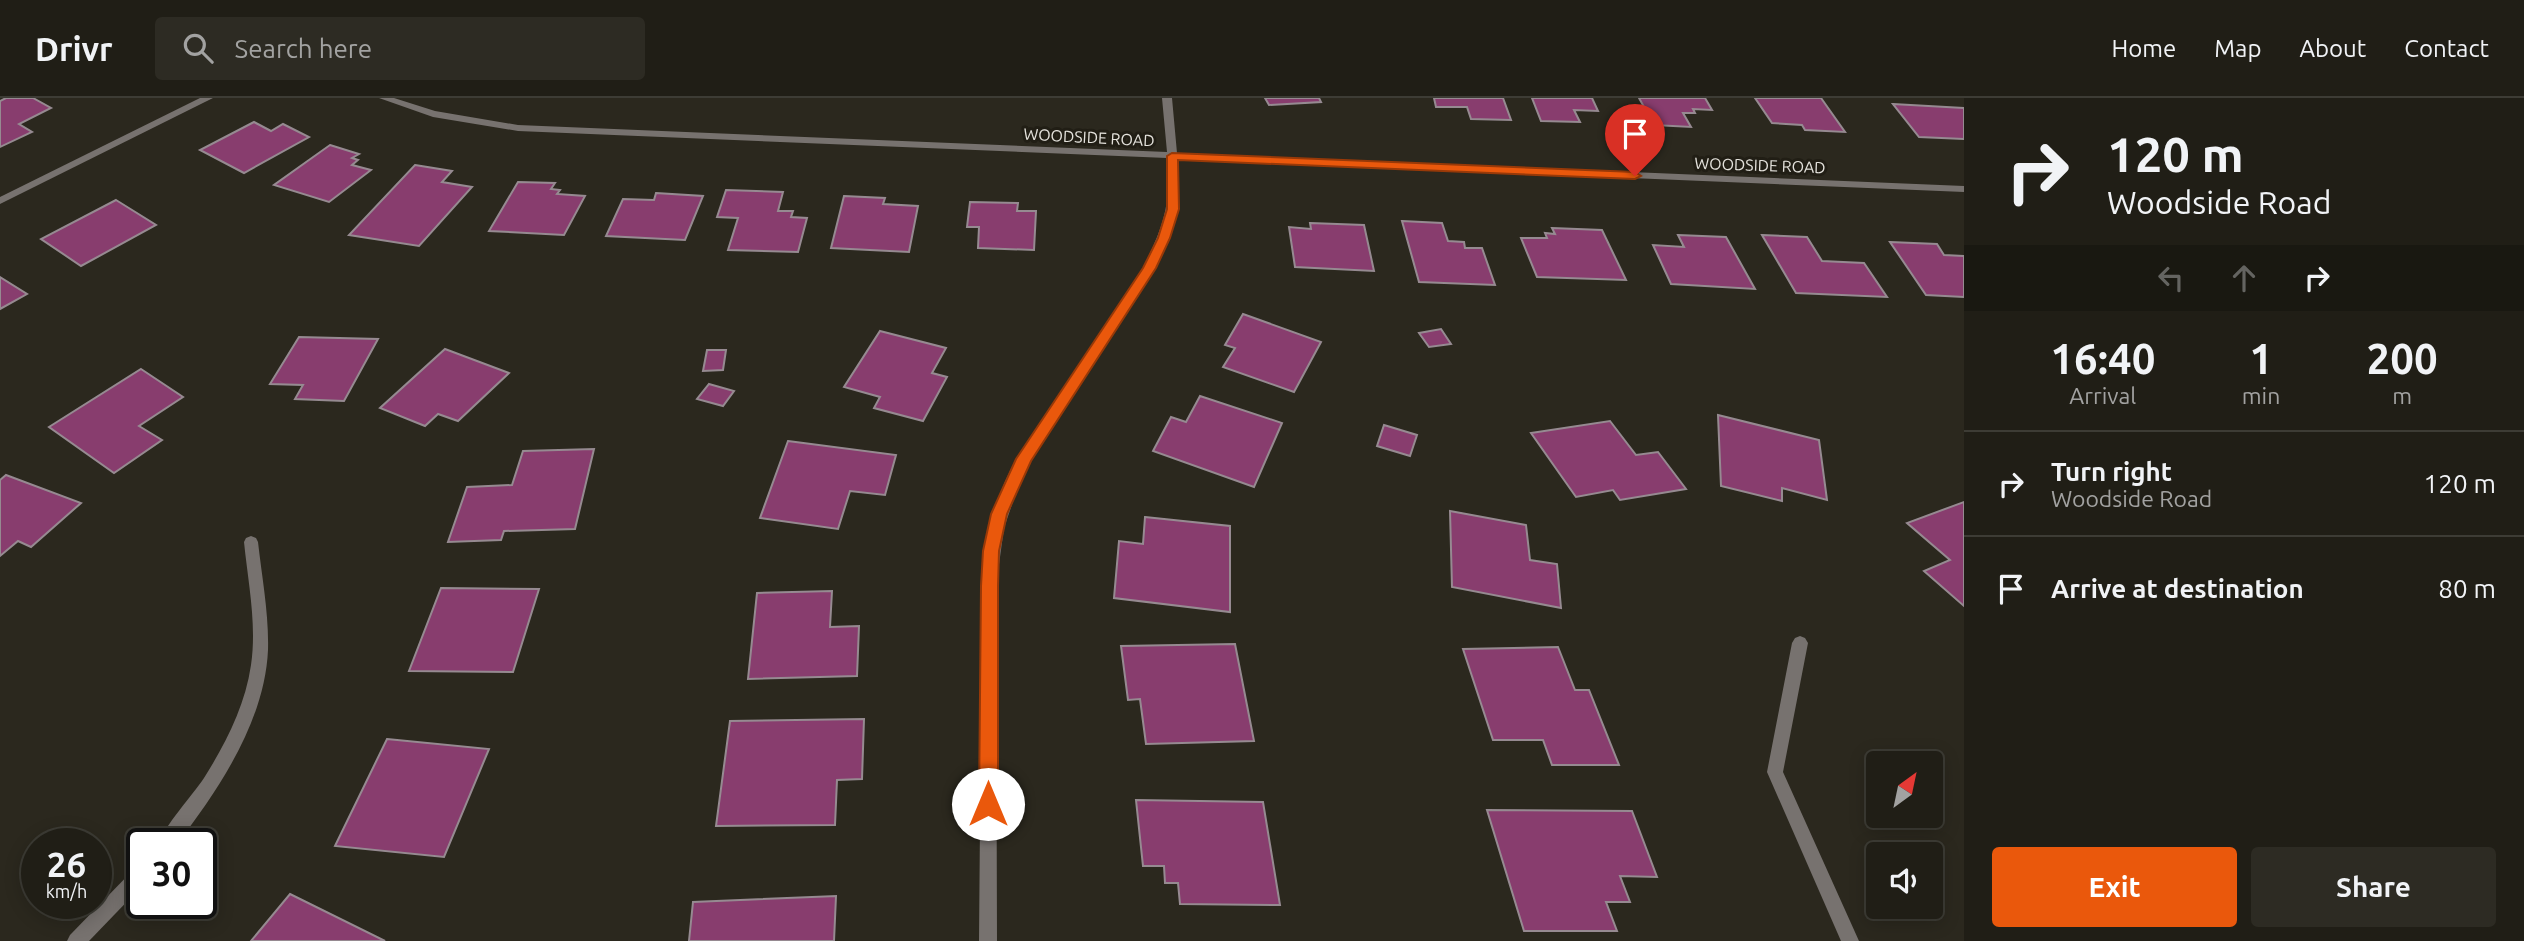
<!DOCTYPE html>
<html lang="en">
<head>
<meta charset="utf-8">
<style>
  body { margin:0; font-family:Ubuntu,sans-serif; background:#2d2b23; color:#f1f3f6; height:100vh; display:flex; flex-direction:column; font-size:26px; white-space:nowrap }
  * { box-sizing:border-box; margin:0 }
  p { font-size:23px; color:#a2a2a1 }
  .icon { flex:none; width:38px; height:38px; fill:none; stroke:currentColor; stroke-width:2; stroke-linecap:round; stroke-linejoin:round }
  .map { position:relative; flex:1; overflow:hidden }
  .sheet { display:flex; flex-direction:column; background:#201e16; width:560px }
  .sheet>* { flex:none }
  .top-card { background:#201e16; color:#f1f3f6; overflow:hidden }
  .needle { width:46px; rotate:33deg }
  .buttons { position:absolute; left:1866px; top:653px; display:grid; gap:14px }
  .buttons a { display:grid; place-items:center; width:77px; height:77px; border-radius:7px; background:#201e16; box-shadow:0 4px 18px #0003,0 0 0 2px #3d3c35; font-size:35px }
  .speed { position:absolute; left:21px; top:730px; display:flex; gap:14px; font-size:35px; font-weight:700; text-align:center }
  .speed>* { display:grid; place-content:center; width:91px; height:91px; border-radius:50%; background:#201e16; box-shadow:0 4px 18px #0003,0 0 0 2px #3d3c35; line-height:1 }
  .speed small { font-size:18px; font-weight:400 }
  .speed .limit { border:4px solid #111; border-radius:10px; background:#fff; color:#111 }
  .pin { position:absolute; display:grid; place-items:center; width:60px; height:60px; color:#fff; margin:-72px -30px; border-radius:50% 50% 50% 0; rotate:-45deg; box-shadow:0 0 7px #0007 }
  .pin .icon { rotate:45deg }
  .me { position:absolute; width:77px; margin:-38px; rotate:0deg; stroke-linejoin:round; filter:drop-shadow(0 0 5px #0008) }
  .turn { display:flex; align-items:center; gap:24px; height:147px; padding:0 28px; font-size:32px }
  .turn .icon { width:91px; height:91px; stroke-width:2.5 }
  .turn b { display:block; font-size:49px; line-height:60px }
  .lanes { display:flex; align-items:center; height:66px; padding:0 28px; background:#0003; justify-content:center; gap:35px; direction:ltr }
  .lanes .off { opacity:.35 }
  .eta { display:flex; justify-content:space-evenly; align-items:center; height:119px; text-align:center }
  .eta b { font-size:42px; font-weight:700; line-height:49px }
  .primary-button { display:flex; gap:14px; margin-top:auto; padding:14px 28px }
  .primary-button a { flex:1; height:80px; border-radius:7px; background:#ea580c; color:#fff; font-size:28px; font-weight:700; line-height:80px; text-align:center }
  .primary-button a+a { background:#2d2b23; color:#f1f3f6 }
  ul { padding:0; list-style:none }
  li { display:flex; align-items:center; gap:21px; height:105px; padding:0 28px; border-top:2px solid #3d3c35 }
  li div { flex:1 }
  li b { display:block; font-size:26px }
  li em { font-style:normal }
  header { display:flex; align-items:center; gap:42px; box-sizing:border-box; height:98px; padding:0 35px; background:#201e16; border-bottom:2px solid #3d3c35 }
  header strong { font-size:33px }
  nav { display:flex; gap:38px; margin-inline-start:auto; font-size:24px }
  .search { width:490px; height:63px; background:#2d2b23; display:flex; align-items:center; gap:18px; box-sizing:border-box; padding:0 24px; border-radius:7px; color:#a2a2a1; font-size:26px }
  main { display:flex; flex:1; min-height:0 }
  .map>svg:first-child { display:block }
  .building { fill:#883d6e; stroke:#968a91; stroke-width:2 }
  .lines { fill:none; stroke-linecap:round; stroke-linejoin:round }
  .minor { fill:#77726f; fill-rule:evenodd }
  .route { fill:#ea580c; stroke:#983908; stroke-width:2 }
  .labels { text-anchor:middle; stroke-width:6; stroke-linejoin:round; paint-order:stroke }
  .far-street-label { font-size:16px; fill:#e4e2dc; stroke:#211e15 }
</style>
</head>
<body>
<header>
<strong>Drivr</strong>
<div class="search"><svg class="icon" aria-label="search" viewBox="0 0 24 24"><circle cx="10" cy="10" r="6"/><path d="M15 15l6 6"/></svg>Search here</div>
<nav><a>Home</a><a>Map</a><a>About</a><a>Contact</a></nav>
</header>
<main>
<div class="map">
<svg width="1964" height="843" viewBox="0 0 1964 843">
  <rect width="100%" height="100%" fill="#2b281e"/>
  <g class="building">
    <path d="M6,0H33L51,10L19,26L32,34L0,49V3Z"/>
    <path d="M1265,0H1319L1321,4L1269,7Z"/>
    <path d="M1434,0H1503L1511,22L1471,21L1467,9H1436Z"/>
    <path d="M1532,0H1592L1598,13L1574,12L1580,24L1541,23Z"/>
    <path d="M1639,0H1705L1712,12L1693,11L1695,15H1683L1691,29L1654,27Z"/>
    <path d="M1755,0H1821L1845,34L1805,32L1802,27L1772,25Z"/>
    <path d="M1893,6L1964,10V41L1919,39Z"/>
    <path d="M254,24L271,33L283,26L309,39L244,75L200,52Z"/>
    <path d="M330,47L359,56L352,60L358,62L352,67L371,72L329,104L274,87Z"/>
    <path d="M415,67L452,73L442,84L472,89L419,148L349,137Z"/>
    <path d="M518,84L555,85L551,91L560,92L557,96L585,98L564,137L489,133Z"/>
    <path d="M726,92L783,94L778,113H793L791,119L807,120L798,154L728,152L738,120L717,119Z"/>
    <path d="M656,95L703,98L685,142L606,138L623,101L654,102Z"/>
    <path d="M844,98L885,100L883,106L918,108L909,154L831,150Z"/>
    <path d="M116,102L156,127L81,168L41,141Z"/>
    <path d="M970,104L1018,105L1017,113H1036L1034,152L978,150L979,129H967Z"/>
    <path d="M1402,123L1442,125L1448,143L1464,144L1465,150H1482L1495,187L1419,184Z"/>
    <path d="M1310,125L1364,127L1374,173L1295,169L1289,129L1311,131Z"/>
    <path d="M1552,130L1602,132L1626,182L1537,179L1521,140H1547L1545,135L1555,136Z"/>
    <path d="M1678,137L1726,139L1755,191L1671,186L1653,147L1684,149Z"/>
    <path d="M1762,137L1807,139L1822,163L1864,165L1887,199L1796,195Z"/>
    <path d="M1890,144L1937,146L1944,157L1964,158V199L1926,197Z"/>
    <path d="M0,179L27,196L0,211Z"/>
    <path d="M1243,216L1321,244L1294,294L1223,269L1235,250L1225,247Z"/>
    <path d="M1441,231L1451,246L1429,249L1419,235Z"/>
    <path d="M880,233L946,250L932,275L947,279L923,323L874,310L880,299L844,289Z"/>
    <path d="M299,239L378,241L344,303L295,301L303,287L270,286Z"/>
    <path d="M445,251L509,275L458,323L438,316L425,328L380,310Z"/>
    <path d="M707,252H726L723,272L703,273Z"/>
    <path d="M141,271L183,299L139,328L162,342L114,375L49,329Z"/>
    <path d="M709,286L734,293L723,308L697,301Z"/>
    <path d="M1200,298L1282,325L1254,389L1153,353L1171,319L1186,324Z"/>
    <path d="M1718,317L1819,342L1827,402L1782,390V403L1721,388Z"/>
    <path d="M1610,323L1636,357L1658,354L1686,391L1620,402L1613,392L1576,399L1531,335Z"/>
    <path d="M1384,327L1417,337L1410,358L1377,348Z"/>
    <path d="M788,343L896,357L885,397L850,393L838,431L760,420Z"/>
    <path d="M594,351L575,431L504,433L501,442L448,444L467,389L512,387L523,353Z"/>
    <path d="M6,377L81,405L31,449L18,443L0,458V382Z"/>
    <path d="M1964,404V508L1924,473L1950,462L1907,425Z"/>
    <path d="M1450,413L1526,427L1530,462L1557,466L1561,510L1452,489Z"/>
    <path d="M1145,419L1230,428V514L1114,500L1119,443L1143,446Z"/>
    <path d="M441,490L539,491L513,574L409,573Z"/>
    <path d="M832,493L830,529L859,528L857,578L748,581L757,495Z"/>
    <path d="M1235,546L1254,643L1146,646L1140,601L1128,602L1121,548Z"/>
    <path d="M1558,549L1575,592H1589L1619,667H1552L1543,642H1493L1463,551Z"/>
    <path d="M864,621L862,681L837,682L835,727L716,728L730,623Z"/>
    <path d="M387,641L489,651L444,759L335,748Z"/>
    <path d="M1136,702L1263,704L1280,807L1180,806L1178,785H1165L1164,768H1143Z"/>
    <path d="M1487,712L1632,713L1657,779L1620,778L1630,804H1606L1617,833H1524Z"/>
    <path d="M290,796L385,843H251Z"/>
    <path d="M836,798L834,843H689L693,804Z"/>
  </g>
  <g class="lines">
    <g class="minor">
      <path d="M200,0H213L0,106V99Z"/>
      <path d="M379,0H394L435,13L518,27L1167,54L1162,0H1172L1177,55L1964,88V94L1178,61C1181,109 1175,128 1155,170L1022,377L1004,430L996,488L997,843H979L982,488C985,448 992,408 1011,371L1143,170C1164,127 1171,108 1167,60L518,33L433,19Z"/>
      <path d="M251,438L256,440L258,444C262,480 269,516 268,552C265,623 219,691 177,746H158C166,726 191,699 204,680C226,645 245,608 251,567C257,526 248,484 244,444L246,440Z"/>
      <path d="M1800,538L1805,540L1808,545L1783,674L1859,843H1841L1767,674L1792,545L1795,540Z"/>
      <path d="M142,766V788L89,843H67L70,837L136,769Z"/>
    </g>
  </g>
  <path class="route" d="M1172,55L1635,74L1641,78L1635,81L1178,62L1179,111L1170,140L1156,170L1031,363L1007,416L999,453L998,488V706L995,713L988,716L982,713L979,706L981,488L983,453L991,416L1016,361L1143,170L1158,140L1167,111V58Z"/>
  <g class="labels">
    <g class="far-street-label">
      <text transform="translate(1089 39) rotate(3)" y="6">WOODSIDE ROAD</text>
      <text transform="translate(1760 67) rotate(2)" y="6">WOODSIDE ROAD</text>
    </g>
  </g>
</svg>
<div class="buttons">
<a><svg class="needle" viewBox="-14 -14 28 28"><path d="M0-13l5 13h-10z" fill="#e53935"/><path d="M0 13l5-13h-10z" fill="#a2a2a1"/></svg></a>
<a><svg class="icon" aria-label="sound" viewBox="0 0 24 24"><path d="M4 9h4l5-4v14l-5-4H4zM17 9q2 3 0 6"/></svg></a>
</div>
<div class="speed"><div>26<small>km/h</small></div><div class="limit">30</div></div>
<div class="pin" style="left:1635px;top:78px;background:#d93025"><svg class="icon" aria-label="arrive" viewBox="0 0 24 24"><path d="M6 21V4h12l-3 4 3 4H6"/></svg></div>
<svg class="me" style="left:988px;top:706px" viewBox="-20 -20 40 40"><circle r="19" fill="#fff"/><path d="M0-13L10 11 0 6-10 11z" fill="#ea580c"/></svg>
</div>
<section class="sheet">
<div class="top-card">
<div class="turn"><svg class="icon" aria-label="right" viewBox="0 0 24 24"><path d="M7 20v-9h11M14 6l5 5-5 5"/></svg><div><b>120 m</b>Woodside Road</div></div>
<div class="lanes"><svg class="icon off" aria-label="left" viewBox="0 0 24 24"><path d="M17 20v-9H6M10 6l-5 5 5 5"/></svg><svg class="icon off" aria-label="ahead" viewBox="0 0 24 24"><path d="M12 20V5M6 11l6-6 6 6"/></svg><svg class="icon" aria-label="right" viewBox="0 0 24 24"><path d="M7 20v-9h11M14 6l5 5-5 5"/></svg></div>
</div>
<div class="eta">
<div><b>16:40</b><p>Arrival</p></div>
<div><b>1</b><p>min</p></div>
<div><b>200</b><p>m</p></div>
</div>
<ul>
<li><svg class="icon" aria-label="right" viewBox="0 0 24 24"><path d="M7 20v-9h11M14 6l5 5-5 5"/></svg><div><b>Turn right</b><p>Woodside Road</p></div><em>120 m</em></li>
<li><svg class="icon" aria-label="arrive" viewBox="0 0 24 24"><path d="M6 21V4h12l-3 4 3 4H6"/></svg><div><b>Arrive at destination</b></div><em>80 m</em></li>
</ul>
<div class="primary-button"><a>Exit</a><a>Share</a></div>
</section>
</main>
</body>
</html>
